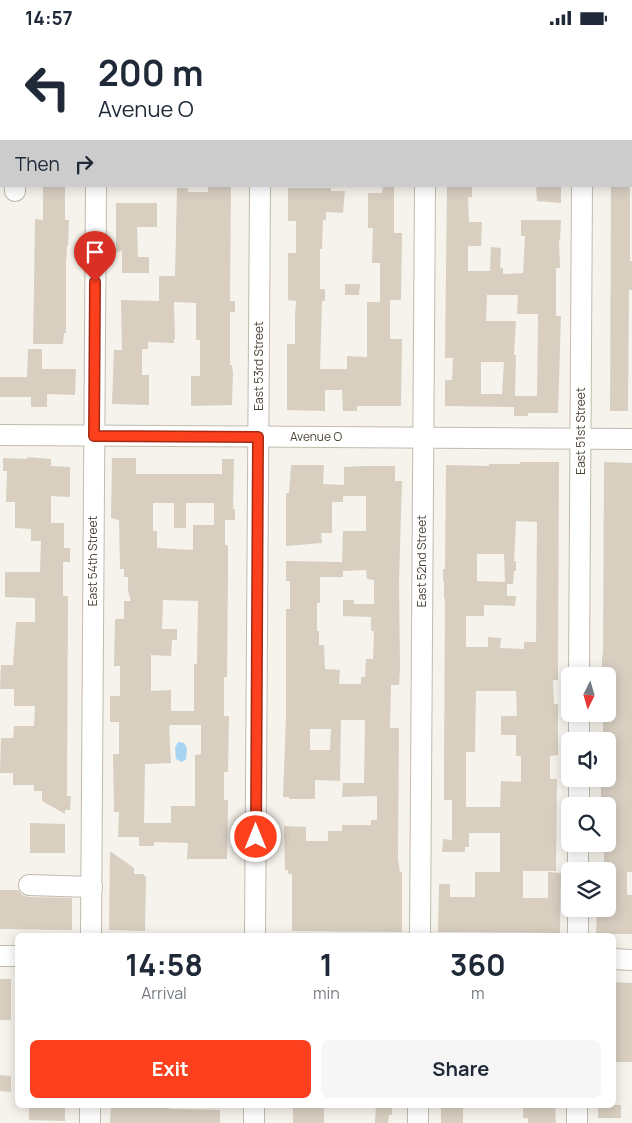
<!DOCTYPE html>
<html lang="en">
<head>
<meta charset="utf-8">
<style>
  body { margin:0; font-family:Manrope,sans-serif; background:#f6f6f7; color:#1f2937; height:100vh; display:flex; flex-direction:column; font-size:19px; white-space:nowrap }
  * { box-sizing:border-box; margin:0 }
  p { font-size:16px; color:#747a83 }
  .icon { flex:none; width:28px; height:28px; fill:none; stroke:currentColor; stroke-width:2; stroke-linecap:round; stroke-linejoin:round }
  .map { position:relative; flex:1; overflow:hidden }
  .side { position:absolute; left:15px; top:898px; width:601px; height:175px; display:flex; flex-direction:column; background:#fff; border-radius:8px; box-shadow:0 2px 12px #0003 }
  .side>* { flex:none }
  .guide { position:absolute; left:0px; top:0px; width:632px; height:152px; box-shadow:0 2px 12px #0003; background:#fff; color:#1f2937; overflow:hidden }
  .needle { width:32px; rotate:185deg }
  .fabs { position:absolute; left:561px; top:632px; display:grid; gap:10px }
  .fabs a { display:grid; place-items:center; width:55px; height:55px; border-radius:8px; background:#fff; box-shadow:0 2px 12px #0003; font-size:25px }
  .pin { position:absolute; display:grid; place-items:center; width:42px; height:42px; color:#fff; margin:-51px -21px; border-radius:50% 50% 50% 0; rotate:-45deg; box-shadow:0 0 5px #0007 }
  .pin .icon { rotate:45deg }
  .me { position:absolute; width:55px; margin:-28px; rotate:0deg; stroke-linejoin:round; filter:drop-shadow(0 0 4px #0008) }
  .turn { display:flex; align-items:center; gap:18px; height:105px; padding:0 15px; font-size:22px }
  .turn .icon { width:65px; height:65px; stroke-width:2.5 }
  .turn b { display:block; font-size:35px; line-height:42px }
  .then { display:flex; align-items:center; height:48px; padding:0 15px; background:#0003; gap:10px; font-size:19px }
  .eta { display:flex; justify-content:space-evenly; align-items:center; height:85px; text-align:center }
  .eta b { font-size:30px; font-weight:700; line-height:35px }
  .action { display:flex; gap:10px; margin-top:auto; padding:10px 15px }
  .action a { flex:1; height:58px; border-radius:8px; background:#fc3f1d; color:#fff; font-size:20px; font-weight:700; line-height:58px; text-align:center }
  .action a+a { background:#f6f6f7; color:#1f2937 }
  .status { display:flex; justify-content:space-between; align-items:center; height:35px; padding:0 25px; background:#fff; direction:ltr }
  .status svg { height:14px; fill:currentColor }
  .map>svg:first-child { display:block }
  .water { fill:#a9d4f2 }
  .building { fill:#d8cfc1; fill-rule:evenodd }
  .lines { fill:none; stroke-linecap:round; stroke-linejoin:round }
  .minor-casing { stroke:#c2bbae; stroke-width:22 }
  .minor { stroke:#fff; stroke-width:20 }
  .route-casing { stroke:#a42913; stroke-width:12 }
  .route { stroke:#fc3f1d; stroke-width:9 }
  .labels { text-anchor:middle; stroke-width:4; stroke-linejoin:round; paint-order:stroke }
  .street-label { font-size:12px; fill:#4b4439; stroke:#fff }
</style>
</head>
<body>
<div class="status"><b>14:57</b><svg viewBox="0 0 49 12"><path d="M0 12V9h3v3zM5 12V6h3v6zM10 12V3h3v9zM15 12V0h3v12zM26 1h20v11H26zM47 4h2v5h-2z"/></svg></div>
<div class="map">
<svg width="632" height="1088" viewBox="0 0 632 1088">
  <rect width="100%" height="100%" fill="#f6f3ec"/>
  <path class="water" d="M178,707L184,708L187,713L186,724L182,727L176,724L175,713Z"/>
  <g class="building">
    <path d="M43,151H65V185H69L68,211H67L66,228V298H64L63,309H33L35,184L43,185Z"/>
    <path d="M208,151H231L230,266H235V277H230V330H232L233,338L232,370L191,371V341H200V305H196V268L174,267L175,304H174V308L148,307V314H142V340H149V370L112,369L114,315H122L121,265L159,266V241H175L177,153H188V157H208Z"/>
    <path d="M383,151H394V198H402L401,265H390V304H402L401,371H357V376H343L342,355H325V376L287,375V309H295V281L296,266L288,265V218H296V186H288V153H331V156H345L343,178L326,177V185H323L322,214H320V254H325V266H322L320,334H347V321L367,322V267H380V228H372L373,193H368V158H382Z"/>
    <path d="M447,151H472V162H468L469,187H482L481,211H468V236H490L491,212L501,213L500,233H503V239L523,238L525,201H521V185H561L560,205H559L560,233H556V281H561L558,378H528V381H514V372L445,371V345H452L453,323H445ZM487,260H518L517,279H538L537,361H515L516,320H514L516,286H486ZM481,327H504L502,359H481Z"/>
    <path d="M536,151H561V168L537,166Z"/>
    <path d="M611,151H630V226H632V255H629L628,376H610Z"/>
    <path d="M116,168H157V192H137L138,222H149V238H122V216L116,217Z"/>
    <path d="M345,249H360L359,260H345Z"/>
    <path d="M28,314H42V334H76L75,360L47,359V372H31V362H0V342H27Z"/>
    <path d="M27,422L51,424V431L70,432V462L51,461V488H64V513H70V527H63V561H68L67,758V761H71L70,775H65V779L42,766V756H34V750H13V738H0L1,703H13L14,691H34L35,671H14V654H0L1,630H13L16,587H35V563L5,562V537H40L41,506H31V494L15,493V467H6L7,436H3V423L27,424Z"/>
    <path d="M112,423H136V439H222V424H234L233,474H235V485H225V510H228V537L227,642H224V681H229L228,737H224V765H228L227,824H187L188,808L154,807V811H139V802H118L119,777H114L113,719H119V687H110V661H120V631H114L115,584H124V566H131L128,556V542H124V534H120L119,485L111,483ZM153,468H174V493H186V468H214V490H193V515L157,513V496H153ZM163,565L198,566L197,629H194V676H171V655L151,656V620L171,621L172,605H177V594H162ZM171,690H201V719L195,720V771H171V788H144L145,729L171,728L169,691Z"/>
    <path d="M520,427H559L558,645H553L554,669H558V720L550,721V744H557L556,836H523V863H548V837L561,838L560,898L438,897L439,849H450V862H475V837H500V798H469V812H465V817H442L443,804L452,805V765H444V728L445,564H444V546H443V534H445L446,430L489,431V429H520ZM516,486L537,487L536,607H524V614L500,613L501,603L488,602V612H466V581H484V570L515,571L516,561H507V549H513L514,536H516V526H514ZM477,519H504L505,547L477,546ZM476,656H516L517,681H501V700H516V721H521V747L501,746L500,772H466V717H475Z"/>
    <path d="M604,427L632,428V837H627V860H632V899H596L597,874H608V836H604V809H608V766H601V744H608V706H603V682H608V641H602V620H603Z"/>
    <path d="M291,430H324L323,449L344,450V432L363,431H395V446H402L399,545L400,632L399,650H391L390,693H399L398,824L400,837H402V897L292,896V839H288V835H285L284,791L306,792V806H328V796H342V790H371V785H377V761L342,762L343,748H364L365,685H341L340,746L315,745V764H289V762H283L286,683V574H290V546H286V526L342,527L343,496H366V461H343V467H332V498H321L322,508L286,511V458H289ZM366,535L367,544L374,545V569H354V565H343V581L371,582V596H374L373,624H366L365,642H361V649H339L340,635L325,634L324,610H319V596H317V568H320V542H343V536ZM310,694H331L330,715H310Z"/>
    <path d="M30,788L65,789V818H30Z"/>
    <path d="M110,816L134,833V839H143L146,842L145,896L109,895Z"/>
    <path d="M0,855H18L22,860L29,862L72,863V895L0,894Z"/>
    <rect x="0" y="944" width="11" height="41"/>
    <path d="M614,947L632,948V1027H614Z"/>
    <path d="M0,1040L11,1041V1057L0,1056Z"/>
    <path d="M29,1070H65V1086L29,1085Z"/>
    <path d="M111,1070H169V1074L220,1075V1088H110Z"/>
    <rect x="293" y="1070" width="31" height="18"/>
    <path d="M376,1070H392V1080H389L388,1088H375Z"/>
    <rect x="441" y="1070" width="22" height="18"/>
    <path d="M523,1070H555L556,1088H528V1083H523Z"/>
    <rect x="598" y="1070" width="23" height="13"/>
  </g>
  <g class="lines">
    <defs>
      <g id="minor">
        <path d="M97,1V0"/>
        <path d="M261,1V0"/>
        <path d="M425,1V0"/>
        <path d="M583,1V0"/>
        <path d="M0,51H1"/>
        <path d="M15,156V151"/>
        <path d="M0,400L632,404"/>
        <path d="M579,641L582,151"/>
        <path d="M579,706V679"/>
        <path d="M579,771V744"/>
        <path d="M578,836V809"/>
        <path d="M29,850L92,852"/>
        <path d="M91,900L96,151"/>
        <path d="M255,900L260,151"/>
        <path d="M420,900L425,151"/>
        <path d="M578,900V874"/>
        <path d="M0,921H18"/>
        <path d="M614,924L632,925"/>
        <path d="M90,1088V1070"/>
        <path d="M254,1088V1070"/>
        <path d="M418,1088V1070"/>
        <path d="M577,1088V1070"/>
      </g>
    </defs>
    <use href="#minor" class="minor-casing"/>
    <use href="#minor" class="minor"/>
  </g>
  <g class="lines">
    <defs>
      <path id="route" d="M95,247L94,401L258,402L256,802"/>
    </defs>
    <use href="#route" class="route-casing"/>
    <use href="#route" class="route"/>
  </g>
  <g class="labels">
    <g class="street-label">
      <text transform="translate(259 331) rotate(-90)" y="4">East 53rd Street</text>
      <text transform="translate(581 396) rotate(-90)" y="4">East 51st Street</text>
      <text x="316" y="406">Avenue O</text>
      <text transform="translate(93 526) rotate(-90)" y="4">East 54th Street</text>
      <text transform="translate(422 526) rotate(-90)" y="4">East 52nd Street</text>
    </g>
  </g>
</svg>
<div class="fabs">
<a><svg class="needle" viewBox="-14 -14 28 28"><path d="M0-13l5 13h-10z" fill="#e53935"/><path d="M0 13l5-13h-10z" fill="#747a83"/></svg></a>
<a><svg class="icon" aria-label="sound" viewBox="0 0 24 24"><path d="M4 9h4l5-4v14l-5-4H4zM17 9q2 3 0 6"/></svg></a>
<a><svg class="icon" aria-label="search" viewBox="0 0 24 24"><circle cx="10" cy="10" r="6"/><path d="M15 15l6 6"/></svg></a>
<a><svg class="icon" aria-label="layers" viewBox="0 0 24 24"><path d="M12 4l9 5-9 5-9-5zM3 14l9 5 9-5"/></svg></a>
</div>
<div class="pin" style="left:95px;top:247px;background:#d93025"><svg class="icon" aria-label="arrive" viewBox="0 0 24 24"><path d="M6 21V4h12l-3 4 3 4H6"/></svg></div>
<svg class="me" style="left:256px;top:802px" viewBox="-20 -20 40 40"><circle r="17" fill="#fc3f1d" stroke="#fff" stroke-width="3"/><path d="M0-11L8 9 0 5-8 9z" fill="#fff"/></svg>
<div class="guide">
<div class="turn"><svg class="icon" aria-label="left" viewBox="0 0 24 24"><path d="M17 20v-9H6M10 6l-5 5 5 5"/></svg><div><b>200 m</b>Avenue O</div></div>
<div class="then">Then<svg class="icon" aria-label="right" viewBox="0 0 24 24"><path d="M7 20v-9h11M14 6l5 5-5 5"/></svg></div>
</div>
<section class="side">
<div class="eta">
<div><b>14:58</b><p>Arrival</p></div>
<div><b>1</b><p>min</p></div>
<div><b>360</b><p>m</p></div>
</div>
<div class="action"><a>Exit</a><a>Share</a></div>
</section>
</div>
</body>
</html>
